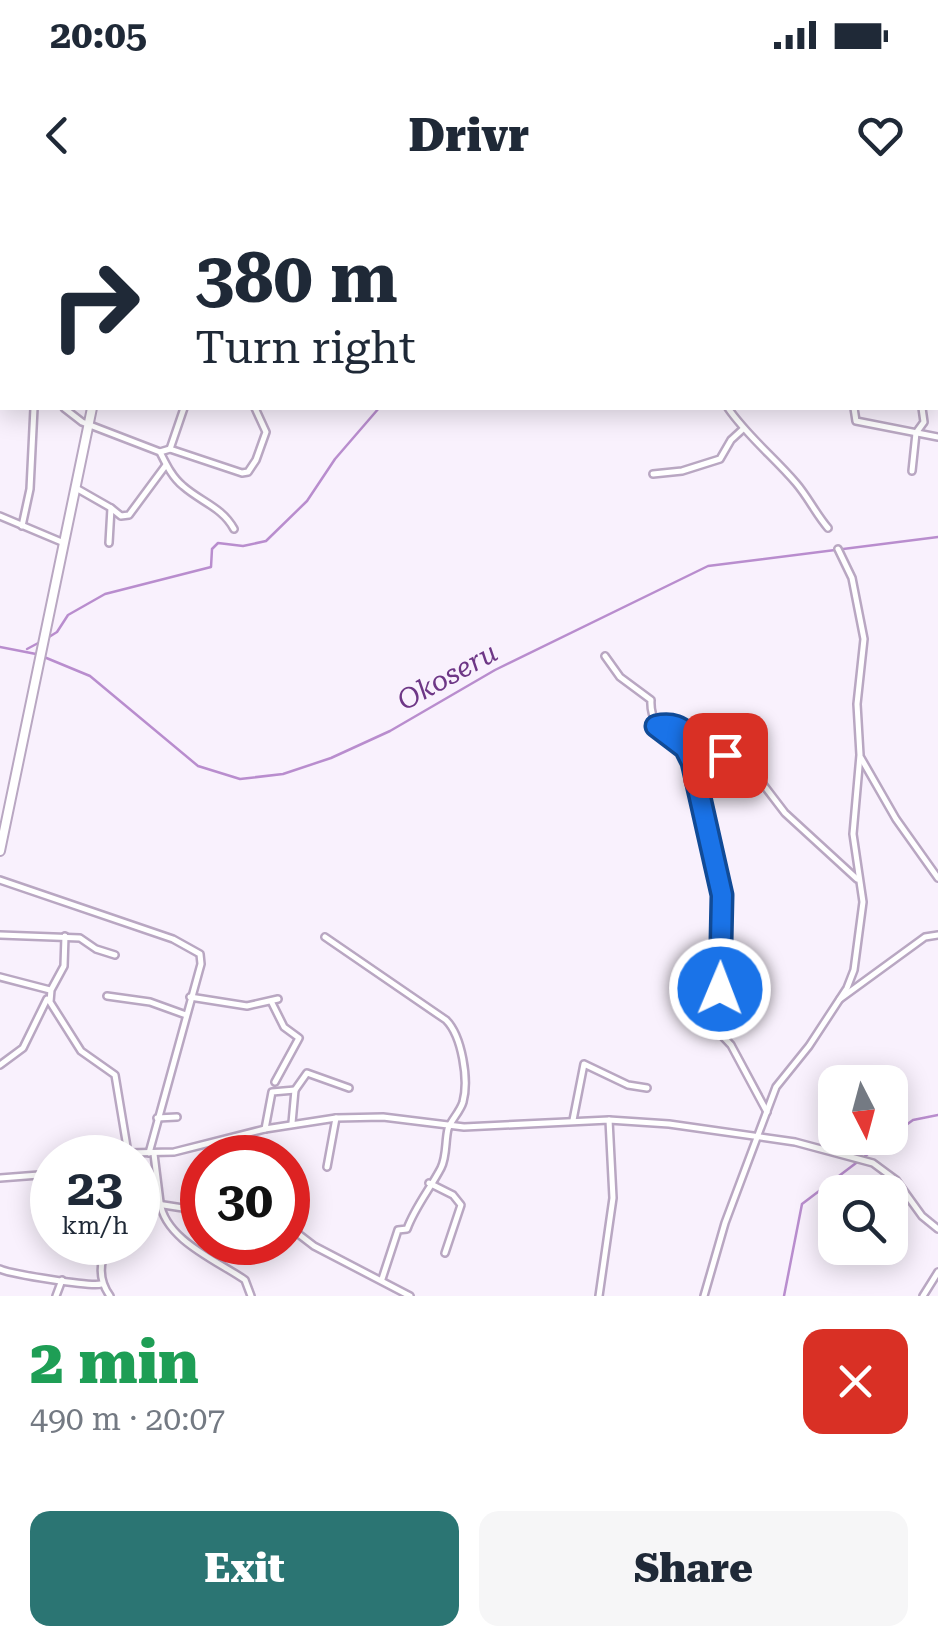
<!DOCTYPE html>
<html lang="en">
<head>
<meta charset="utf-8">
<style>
  body { margin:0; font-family:"Roboto Serif",serif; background:#f6f6f7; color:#1f2937; height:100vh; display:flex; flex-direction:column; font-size:38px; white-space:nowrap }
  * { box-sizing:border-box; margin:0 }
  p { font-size:32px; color:#747a83 }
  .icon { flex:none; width:55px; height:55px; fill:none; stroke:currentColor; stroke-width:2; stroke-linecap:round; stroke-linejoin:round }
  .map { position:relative; height:1096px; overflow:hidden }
  .drawer { display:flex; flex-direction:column; background:#fff; flex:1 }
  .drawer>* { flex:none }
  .banner { position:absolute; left:0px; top:0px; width:940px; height:210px; box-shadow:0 5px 25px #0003; background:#fff; color:#1f2937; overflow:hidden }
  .needle { width:65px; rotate:174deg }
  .controls { position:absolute; left:818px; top:865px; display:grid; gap:20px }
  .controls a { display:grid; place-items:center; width:90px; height:90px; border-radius:20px; background:#fff; box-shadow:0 5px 25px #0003; font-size:50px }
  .speed { position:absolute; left:30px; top:935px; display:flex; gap:20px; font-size:50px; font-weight:700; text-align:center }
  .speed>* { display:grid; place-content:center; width:130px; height:130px; border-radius:50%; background:#fff; box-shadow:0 5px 25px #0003; line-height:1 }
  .speed small { font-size:25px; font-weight:400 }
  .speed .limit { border:15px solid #d22; background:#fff; color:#111 }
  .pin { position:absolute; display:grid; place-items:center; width:85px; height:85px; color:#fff; margin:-42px; border-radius:20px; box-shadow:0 5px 15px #0006 }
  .me { position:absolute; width:110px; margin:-55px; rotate:1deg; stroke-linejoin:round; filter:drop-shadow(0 0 8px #0008) }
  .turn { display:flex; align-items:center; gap:35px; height:210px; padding:0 30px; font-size:45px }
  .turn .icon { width:130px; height:130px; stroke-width:2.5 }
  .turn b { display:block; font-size:70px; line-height:85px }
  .round { display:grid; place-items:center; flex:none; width:105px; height:105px; border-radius:20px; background:#f6f6f7 }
  .overview { display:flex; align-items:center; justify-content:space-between; height:170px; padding:0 30px }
  h1 { font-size:60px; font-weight:800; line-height:75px; color:#1e9e55 }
  .primary-button { display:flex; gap:20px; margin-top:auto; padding:20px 30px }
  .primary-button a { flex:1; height:115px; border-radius:20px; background:#2b7573; color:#fff; font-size:40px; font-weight:800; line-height:115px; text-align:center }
  .primary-button a+a { background:#f6f6f7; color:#1f2937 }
  .status { display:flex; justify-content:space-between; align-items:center; height:70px; padding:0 50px; background:#fff; direction:ltr }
  .status svg { height:28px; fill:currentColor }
  header { display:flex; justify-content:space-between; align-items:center; height:130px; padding:0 30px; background:#fff; font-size:45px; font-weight:800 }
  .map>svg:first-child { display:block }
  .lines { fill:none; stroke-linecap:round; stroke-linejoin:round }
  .stream { stroke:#b98dce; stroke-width:2.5 }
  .street-casing { stroke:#b9a7c2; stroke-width:10 }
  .secondary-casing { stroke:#b9a7c2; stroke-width:12 }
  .street { stroke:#fff; stroke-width:5 }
  .secondary { stroke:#fff; stroke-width:8 }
  .route-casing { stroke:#114b97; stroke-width:25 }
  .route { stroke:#1a73e8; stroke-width:18 }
  .labels { text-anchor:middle; stroke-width:8; stroke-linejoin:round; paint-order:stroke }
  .water-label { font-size:28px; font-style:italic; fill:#6e3786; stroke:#f9f1fd }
</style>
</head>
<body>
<div class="status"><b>20:05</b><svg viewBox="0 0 49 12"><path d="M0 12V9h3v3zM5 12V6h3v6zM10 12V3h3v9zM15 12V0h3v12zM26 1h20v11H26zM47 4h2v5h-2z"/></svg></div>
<header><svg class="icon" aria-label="back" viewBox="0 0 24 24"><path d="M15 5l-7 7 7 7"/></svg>Drivr<svg class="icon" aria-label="heart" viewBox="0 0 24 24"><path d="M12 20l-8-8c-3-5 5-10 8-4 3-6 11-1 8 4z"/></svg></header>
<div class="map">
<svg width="938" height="1096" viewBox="0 0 938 1096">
  <rect width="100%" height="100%" fill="#f9f1fd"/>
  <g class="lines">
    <g class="stream">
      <path d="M473,0L474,2"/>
      <path d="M49,437L57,432L68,415L105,394L211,367L212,349L218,343L243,346L266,341L307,301L335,259L379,208"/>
      <path d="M0,447L36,454"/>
      <path d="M27,449L42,441"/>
      <path d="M44,457L90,476L198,566L240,579L283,574L331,558L390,531L495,470L708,366L938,337"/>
      <path d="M891,936L913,920L938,915"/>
      <path d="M784,1096L802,1004L889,938"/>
    </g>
    <defs>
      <g id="street">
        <path d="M360,0L361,2"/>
        <path d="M701,0L702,2"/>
        <path d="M721,0L722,2"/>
        <path d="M881,0V2"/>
        <path d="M368,2L370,0"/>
        <path d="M692,2L693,0"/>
        <path d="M0,15L2,19"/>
        <path d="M0,37L2,35"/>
        <path d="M0,152L2,149"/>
        <path d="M0,160L2,162"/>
        <path d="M0,190L2,184"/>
        <path d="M64,208L82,222L160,252L170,249L242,273L248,272L256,260L266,232L255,208"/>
        <path d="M728,208C748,237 774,257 796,283C808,297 816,314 828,328"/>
        <path d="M854,208L856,221L938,237"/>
        <path d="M170,249L184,208"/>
        <path d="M160,252C166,264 172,277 183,286C201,302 222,307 234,329"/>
        <path d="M912,271L916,233L924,222L922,208"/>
        <path d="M653,274L682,271L720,259L731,240L743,229"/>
        <path d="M76,288L111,308L109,343"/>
        <path d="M111,308L121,316L129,315L166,265"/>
        <path d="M0,316L64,343"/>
        <path d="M22,326L30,289L34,208"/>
        <path d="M605,456L620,477L651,500C649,532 678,536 693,562L722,695L719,789L712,825L731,845L767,912"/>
        <path d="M656,526L669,523L682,527L701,543L749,566L785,613L857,679"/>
        <path d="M861,558L896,619L938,678"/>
        <path d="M0,680L173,739L200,754L201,764L149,953"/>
        <path d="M0,735L80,738L96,749L115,755"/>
        <path d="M65,736L64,766L51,790L50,802L81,851L115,875L128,953"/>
        <path d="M325,737L446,820C462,836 469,880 463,902C460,912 451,920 448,929C445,941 447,956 441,968C430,989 415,1007 407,1029L398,1030L382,1079"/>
        <path d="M0,777L50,790"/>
        <path d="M107,796L150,802L186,815"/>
        <path d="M190,797L247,806L278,799"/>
        <path d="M840,799L925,737L938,735"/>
        <path d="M271,801L284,827L299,838L275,882"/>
        <path d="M0,865L23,848L47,799"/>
        <path d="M157,918L177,917"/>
        <path d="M573,920L584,864L628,885L647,888"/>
        <path d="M292,923L295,890L307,873L349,888"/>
        <path d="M265,929L272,892L295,890"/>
        <path d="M154,954C156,970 158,987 160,1002C165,1040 218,1061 245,1080L251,1096"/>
        <path d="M109,958L128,953L174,952L265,929L336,918L383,917L464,927L609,920L669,924L795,942L873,963L896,980L922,1016L938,1029"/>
        <path d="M327,967L336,918"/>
        <path d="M0,978L52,974"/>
        <path d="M429,983L453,995L461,1005L445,1053"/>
        <path d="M138,1001L202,1011"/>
        <path d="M288,1026L314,1046L410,1096"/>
        <path d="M106,1042C101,1063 97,1078 110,1096"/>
        <path d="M0,1069C11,1074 91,1087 101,1084"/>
        <path d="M56,1096L62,1080"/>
        <path d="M599,1096L613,998L609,920"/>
        <path d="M704,1096L725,1023L776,887L809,846L847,788L854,770L863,702L853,634L860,555L857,504L864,439L852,378L838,349"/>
        <path d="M923,1096L938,1072"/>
      </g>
      <g id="secondary">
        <path d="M133,2L134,0"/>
        <path d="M0,651L92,208"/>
      </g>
    </defs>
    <use href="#street" class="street-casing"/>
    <use href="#secondary" class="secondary-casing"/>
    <use href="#street" class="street"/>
    <use href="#secondary" class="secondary"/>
  </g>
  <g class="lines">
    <defs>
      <path id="route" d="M720,789L722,695L692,562L685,548L656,526C679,521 684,532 702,543C709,548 718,551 725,555"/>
    </defs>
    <use href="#route" class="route-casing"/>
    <use href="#route" class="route"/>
  </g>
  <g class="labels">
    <g class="water-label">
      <text transform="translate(447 476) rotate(-29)" y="10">Okoseru</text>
    </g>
  </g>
</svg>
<div class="controls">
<a><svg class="needle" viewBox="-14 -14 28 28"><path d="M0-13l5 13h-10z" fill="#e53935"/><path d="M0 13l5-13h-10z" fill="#747a83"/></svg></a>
<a><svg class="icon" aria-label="search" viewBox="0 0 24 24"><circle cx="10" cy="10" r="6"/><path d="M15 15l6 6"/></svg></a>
</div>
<div class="speed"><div>23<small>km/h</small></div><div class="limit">30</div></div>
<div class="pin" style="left:725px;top:555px;background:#d93025"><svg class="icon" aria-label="arrive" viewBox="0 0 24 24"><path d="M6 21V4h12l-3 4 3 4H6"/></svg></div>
<svg class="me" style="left:720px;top:789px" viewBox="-20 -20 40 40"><circle r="17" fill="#1a73e8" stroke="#fff" stroke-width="3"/><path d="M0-11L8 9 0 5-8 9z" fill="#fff"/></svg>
<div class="banner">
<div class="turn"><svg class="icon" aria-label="right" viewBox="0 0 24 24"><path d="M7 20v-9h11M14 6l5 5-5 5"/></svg><div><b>380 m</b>Turn right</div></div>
</div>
</div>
<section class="drawer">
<div class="overview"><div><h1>2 min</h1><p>490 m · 20:07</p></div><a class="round" style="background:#d93025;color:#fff"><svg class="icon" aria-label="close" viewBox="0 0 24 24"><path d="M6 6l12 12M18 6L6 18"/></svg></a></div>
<div class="primary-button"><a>Exit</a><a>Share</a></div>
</section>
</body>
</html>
